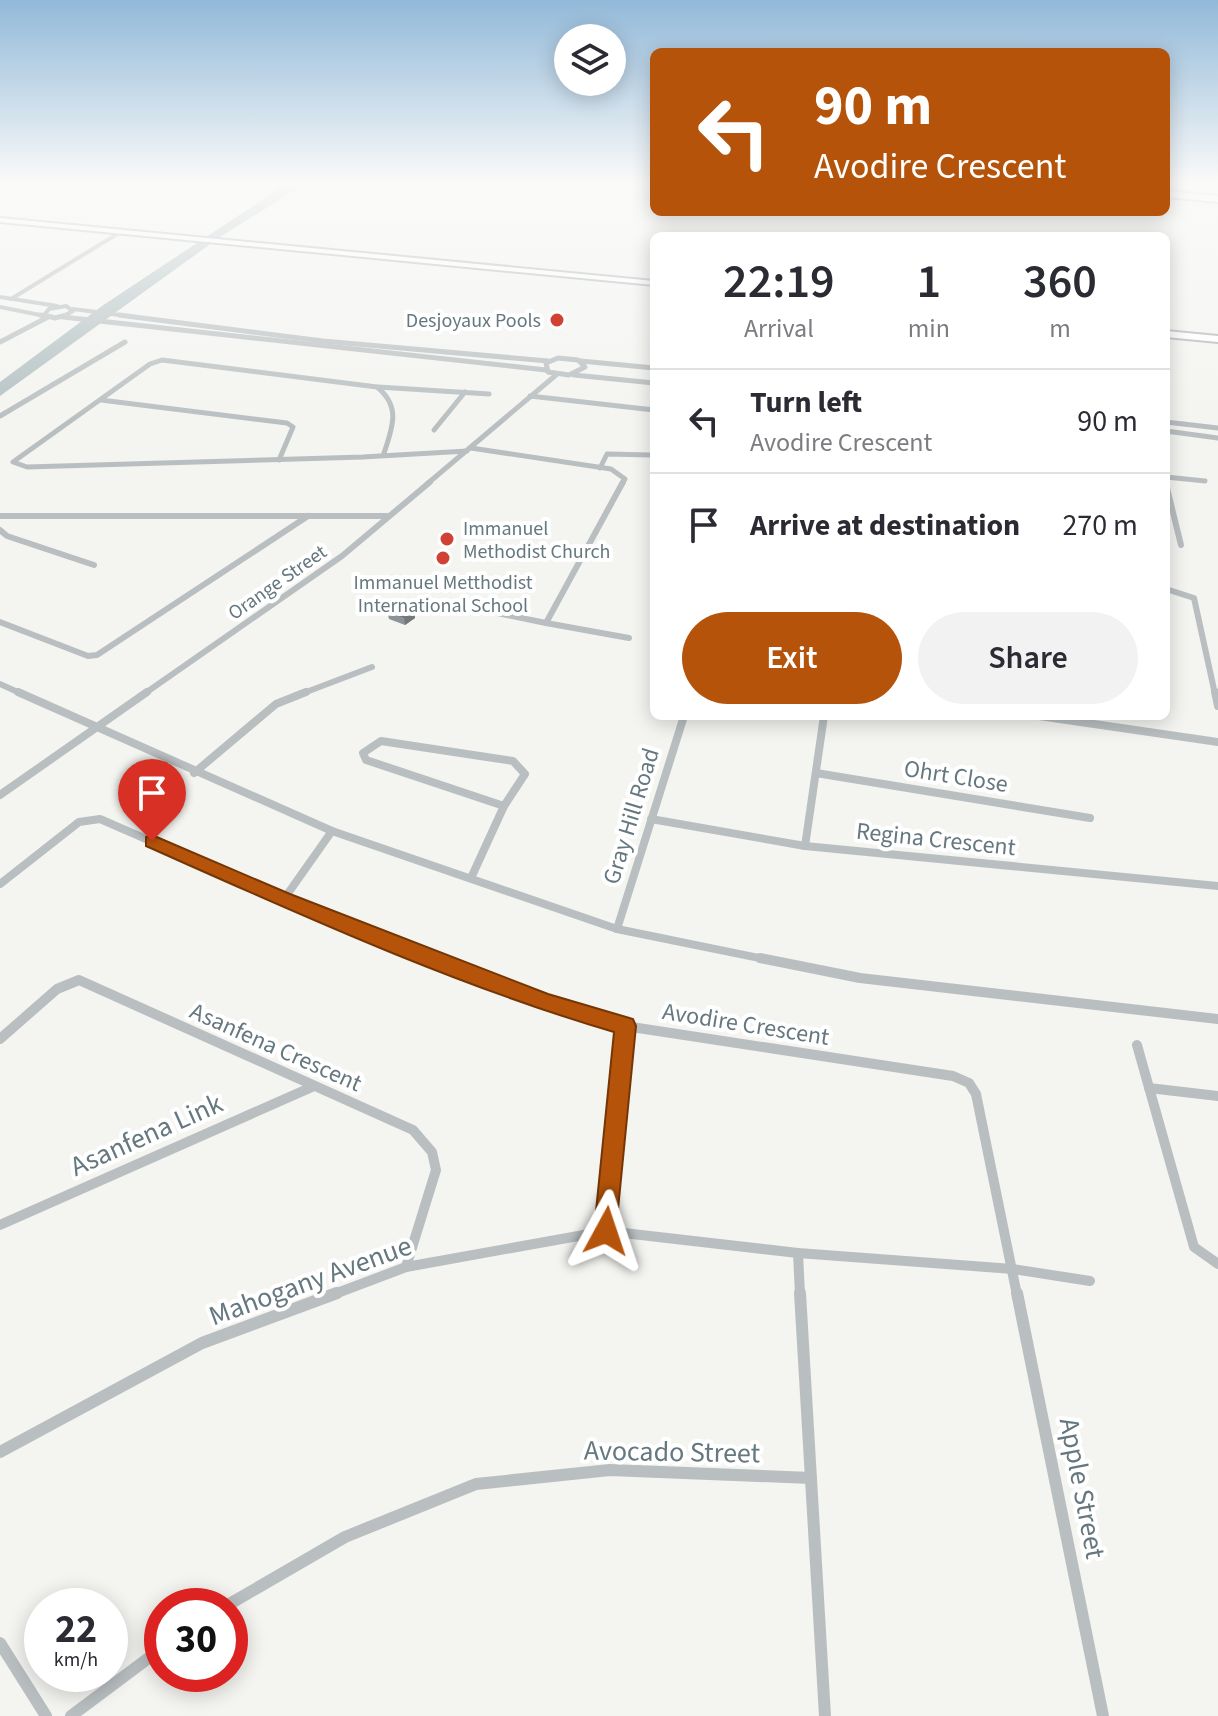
<!DOCTYPE html>
<html lang="en">
<head>
<meta charset="utf-8">
<style>
  body { margin:0; font-family:"Source Sans 3",sans-serif; background:#f2f2f3; color:#2b2b33; height:100vh; display:flex; flex-direction:column; font-size:30px; white-space:nowrap }
  * { box-sizing:border-box; margin:0 }
  p { font-size:26px; color:#7c7c81 }
  .icon { flex:none; width:44px; height:44px; fill:none; stroke:currentColor; stroke-width:2; stroke-linecap:round; stroke-linejoin:round }
  .map { position:relative; flex:1; overflow:hidden }
  .details { position:absolute; left:650px; top:232px; width:520px; height:488px; display:flex; flex-direction:column; background:#fff; border-radius:12px; box-shadow:0 4px 20px #0003 }
  .details>* { flex:none }
  .top-card { position:absolute; left:650px; top:48px; width:520px; height:168px; border-radius:12px; box-shadow:0 4px 20px #0003; background:#b45309; color:#fff; overflow:hidden }
  .tools { position:absolute; left:554px; top:24px; display:grid; gap:16px }
  .tools a { display:grid; place-items:center; width:72px; height:72px; border-radius:50%; background:#fff; box-shadow:0 4px 20px #0003; font-size:40px }
  .speed { position:absolute; left:24px; top:1588px; display:flex; gap:16px; font-size:40px; font-weight:700; text-align:center }
  .speed>* { display:grid; place-content:center; width:104px; height:104px; border-radius:50%; background:#fff; box-shadow:0 4px 20px #0003; line-height:1 }
  .speed small { font-size:20px; font-weight:400 }
  .speed .limit { border:12px solid #d22; background:#fff; color:#111 }
  .pin { position:absolute; display:grid; place-items:center; width:68px; height:68px; color:#fff; margin:-82px -34px; border-radius:50% 50% 50% 0; rotate:-45deg; box-shadow:0 0 8px #0007 }
  .pin .icon { rotate:45deg }
  .me { position:absolute; width:88px; margin:-44px; rotate:5deg; stroke-linejoin:round; filter:drop-shadow(0 0 6px #0008) }
  .turn { display:flex; align-items:center; gap:28px; height:168px; padding:0 32px; font-size:36px }
  .turn .icon { width:104px; height:104px; stroke-width:2.5 }
  .turn b { display:block; font-size:56px; line-height:68px }
  .eta { display:flex; justify-content:space-evenly; align-items:center; height:136px; text-align:center }
  .eta b { font-size:48px; font-weight:600; line-height:56px }
  .primary-button { display:flex; gap:16px; margin-top:auto; padding:16px 32px }
  .primary-button a { flex:1; height:92px; border-radius:48px; background:#b45309; color:#fff; font-size:32px; font-weight:600; line-height:92px; text-align:center }
  .primary-button a+a { background:#f2f2f3; color:#2b2b33 }
  ul { padding:0; list-style:none }
  li { display:flex; align-items:center; gap:24px; height:104px; padding:0 32px; border-top:2px solid #e1e1e2 }
  li div { flex:1 }
  li b { display:block; font-size:30px }
  li em { font-style:normal }
  .map>svg:first-child { display:block }
  .water { fill:#b2c0c2 }
  .lines { fill:none; stroke-linecap:round; stroke-linejoin:round }
  .secondary-casing { stroke:#aeb5b7; stroke-width:4 }
  .motorway-casing { stroke:#afb4b6; stroke-width:4 }
  .minor-far5 { stroke:#b9bfc1; stroke-width:4 }
  .minor-far4 { stroke:#b9bfc1; stroke-width:5 }
  .minor-far3 { stroke:#b9bfc1; stroke-width:6 }
  .minor-far2 { stroke:#b9bfc1; stroke-width:8 }
  .minor-far1 { stroke:#b9bfc1; stroke-width:10 }
  .minor { stroke:#b9bfc1; stroke-width:12 }
  .secondary { fill:#fff; fill-rule:evenodd }
  .motorway { fill:#fff; fill-rule:evenodd }
  .wall { fill:#8d9497 }
  .shaded-wall { fill:#73787b }
  .building { fill:#a4acb0; stroke:#73787b; stroke-width:2 }
  .route { fill:#b45309; stroke:#753606; stroke-width:2 }
  .poi-dot { fill:#d14234; stroke:#fff; stroke-width:3 }
  .labels { text-anchor:middle; stroke-width:8; stroke-linejoin:round; paint-order:stroke }
  .far-poi-label { font-size:20px; fill:#66787f; stroke:#fff; text-anchor:end }
  .far-street-label { font-size:20px; fill:#66787f; stroke:#fff }
  .street-label { font-size:24px; fill:#66787f; stroke:#fff }
  .near-street-label { font-size:28px; fill:#66787f; stroke:#fff }
</style>
</head>
<body>
<div class="map">
<svg width="1218" height="1716" viewBox="0 0 1218 1716">
  <rect width="100%" height="100%" fill="#f4f4f1"/>
  <path class="water" d="M286,184H305L220,237L0,396V382L102,306Z"/>
  <g class="lines">
    <defs>
      <g id="secondary">
        <path d="M0,218L654,281V285L0,222Z"/>
        <path d="M1166,331L1218,336V342L1166,337Z"/>
      </g>
      <path id="motorway" d="M1166,191L1218,196V202L1166,197Z"/>
    </defs>
    <use href="#secondary" class="secondary-casing"/>
    <use href="#motorway" class="motorway-casing"/>
    <g class="minor-far5">
      <path d="M0,297L57,306"/>
      <path d="M11,299L122,231"/>
      <path d="M0,307L45,316"/>
      <path d="M73,309L135,317"/>
      <path d="M49,317L44,315L49,309L66,306L73,311L62,317"/>
    </g>
    <g class="minor-far4">
      <path d="M40,315L45,316"/>
      <path d="M44,315L55,318L67,315"/>
      <path d="M119,315L323,341L548,361"/>
      <path d="M63,317L546,370"/>
      <path d="M0,342L48,317"/>
      <path d="M558,358L578,360L585,367L569,375L548,372L546,363Z"/>
      <path d="M581,361L654,368"/>
      <path d="M574,375L654,383"/>
      <path d="M378,387L489,394"/>
      <path d="M530,396L654,410"/>
      <path d="M101,400L287,423L293,427L279,460"/>
      <path d="M0,416L125,342"/>
      <path d="M1166,422L1218,428"/>
      <path d="M434,430L465,392"/>
      <path d="M1166,431L1218,438"/>
      <path d="M471,448L611,469L625,479L622,484"/>
      <path d="M383,456C392,429 402,407 377,387L162,360L150,364L13,462L27,467L363,457L467,451"/>
      <path d="M600,468L607,454L651,455"/>
      <path d="M1166,477L1205,481"/>
      <path d="M427,484L556,375"/>
    </g>
    <g class="minor-far3">
      <path d="M623,482L546,623L629,638"/>
      <path d="M1166,484L1181,545"/>
      <path d="M0,516H388"/>
      <path d="M0,530L7,536L94,565"/>
      <path d="M1166,589L1194,598L1215,694"/>
      <path d="M473,608L546,623"/>
      <path d="M0,622L88,656L97,655L308,516"/>
      <path d="M0,684L22,694"/>
      <path d="M144,694L342,556L430,482"/>
      <path d="M301,694L372,667"/>
    </g>
    <g class="minor-far2">
      <path d="M18,692L332,831L617,929L769,960"/>
      <path d="M1215,692L1218,706"/>
      <path d="M1039,716L1218,742"/>
      <path d="M381,741L513,761L525,774L504,806L366,760L363,753Z"/>
      <path d="M194,773L276,704L306,692"/>
      <path d="M816,773L1090,818"/>
      <path d="M0,795L147,692"/>
      <path d="M651,819L805,846L1218,886"/>
      <path d="M805,846L824,716"/>
      <path d="M471,878L504,806"/>
      <path d="M0,884L79,822L100,819L284,899L437,960"/>
      <path d="M284,899L332,831"/>
      <path d="M617,929L684,716"/>
    </g>
    <g class="minor-far1">
      <path d="M432,958L546,1003L625,1026L953,1076L969,1083L976,1094L1017,1295"/>
      <path d="M760,958L860,978L1218,1019"/>
      <path d="M0,1039L57,989L79,980L413,1130L432,1152L436,1170L406,1267"/>
      <path d="M1137,1045L1194,1247L1218,1264"/>
      <path d="M1149,1088L1218,1096"/>
      <path d="M0,1225L312,1087"/>
      <path d="M606,1231L625,1026"/>
      <path d="M798,1253L800,1295"/>
      <path d="M332,1295L406,1267L606,1231L798,1253L1013,1269L1090,1281"/>
    </g>
    <g class="minor">
      <path d="M800,1293L825,1716"/>
      <path d="M1017,1293L1103,1716"/>
      <path d="M0,1452L202,1343L337,1293"/>
      <path d="M226,1606L345,1537L476,1484L610,1470L811,1478"/>
      <path d="M0,1643L46,1716"/>
      <path d="M71,1716L162,1648"/>
    </g>
    <use href="#secondary" class="secondary"/>
    <use href="#motorway" class="motorway"/>
  </g>
  <path class="wall" d="M414,603L415,618L405,625L389,619L387,611Z"/>
  <path class="shaded-wall" d="M414,603L415,618L405,625L404,617Z"/>
  <path class="building" d="M400,600L414,603L413,610L404,617L387,611Z"/>
  <linearGradient id="sky" x2="0" y2="1"><stop stop-color="#92b9d9"/><stop offset="0.43" stop-color="#fafaf9"/><stop offset="1" stop-color="#fafaf9" stop-opacity="0"/></linearGradient>
  <rect width="1218" height="424" fill="url(#sky)"/>
  <path class="route" d="M152,835L290,894L548,994L633,1019L636,1026L615,1240L606,1243L598,1240L594,1231L614,1032C454,985 299,914 146,846V837Z"/>
  <g class="poi-dot">
    <circle cx="557" cy="320" r="8"/>
    <circle cx="447" cy="539" r="8"/>
    <circle cx="443" cy="558" r="8"/>
  </g>
  <g class="labels">
    <g class="far-poi-label">
      <text x="541" y="327">Desjoyaux Pools</text>
      <text x="463" y="535" text-anchor="start">Immanuel<tspan x="463" dy="23">Methodist Church</tspan></text>
      <text x="443" y="589" text-anchor="middle">Immanuel Metthodist<tspan x="443" dy="23">International School</tspan></text>
    </g>
    <g class="far-street-label">
      <text transform="translate(277 582) rotate(-35)" y="7">Orange Street</text>
    </g>
    <g class="street-label">
      <text transform="translate(956 776) rotate(9)" y="8">Ohrt Close</text>
      <text transform="translate(631 816) rotate(-73)" y="8">Gray Hill Road</text>
      <text transform="translate(936 839) rotate(6)" y="8">Regina Crescent</text>
      <text transform="translate(746 1024) rotate(9)" y="8">Avodire Crescent</text>
      <text transform="translate(276 1047) rotate(24)" y="8">Asanfena Crescent</text>
    </g>
    <g class="near-street-label">
      <text transform="translate(146 1134) rotate(-24)" y="10">Asanfena Link</text>
      <text transform="translate(310 1280) rotate(-20)" y="10">Mahogany Avenue</text>
      <text transform="translate(672 1451) rotate(1)" y="10">Avocado Street</text>
      <text transform="translate(1083 1488) rotate(79)" y="10">Apple Street</text>
    </g>
  </g>
</svg>
<div class="tools">
<a><svg class="icon" aria-label="layers" viewBox="0 0 24 24"><path d="M12 4l9 5-9 5-9-5zM3 14l9 5 9-5"/></svg></a>
</div>
<div class="speed"><div>22<small>km/h</small></div><div class="limit">30</div></div>
<div class="pin" style="left:152px;top:841px;background:#d93025"><svg class="icon" aria-label="arrive" viewBox="0 0 24 24"><path d="M6 21V4h12l-3 4 3 4H6"/></svg></div>
<svg class="me" style="left:606px;top:1231px" viewBox="-20 -20 40 40"><path d="M0-17L14 15 0 8-14 15z" fill="#b45309" stroke="#fff" stroke-width="4"/></svg>
<div class="top-card">
<div class="turn"><svg class="icon" aria-label="left" viewBox="0 0 24 24"><path d="M17 20v-9H6M10 6l-5 5 5 5"/></svg><div><b>90 m</b>Avodire Crescent</div></div>
</div>
<section class="details">
<div class="eta">
<div><b>22:19</b><p>Arrival</p></div>
<div><b>1</b><p>min</p></div>
<div><b>360</b><p>m</p></div>
</div>
<ul>
<li><svg class="icon" aria-label="left" viewBox="0 0 24 24"><path d="M17 20v-9H6M10 6l-5 5 5 5"/></svg><div><b>Turn left</b><p>Avodire Crescent</p></div><em>90 m</em></li>
<li><svg class="icon" aria-label="arrive" viewBox="0 0 24 24"><path d="M6 21V4h12l-3 4 3 4H6"/></svg><div><b>Arrive at destination</b></div><em>270 m</em></li>
</ul>
<div class="primary-button"><a>Exit</a><a>Share</a></div>
</section>
</div>
</body>
</html>
